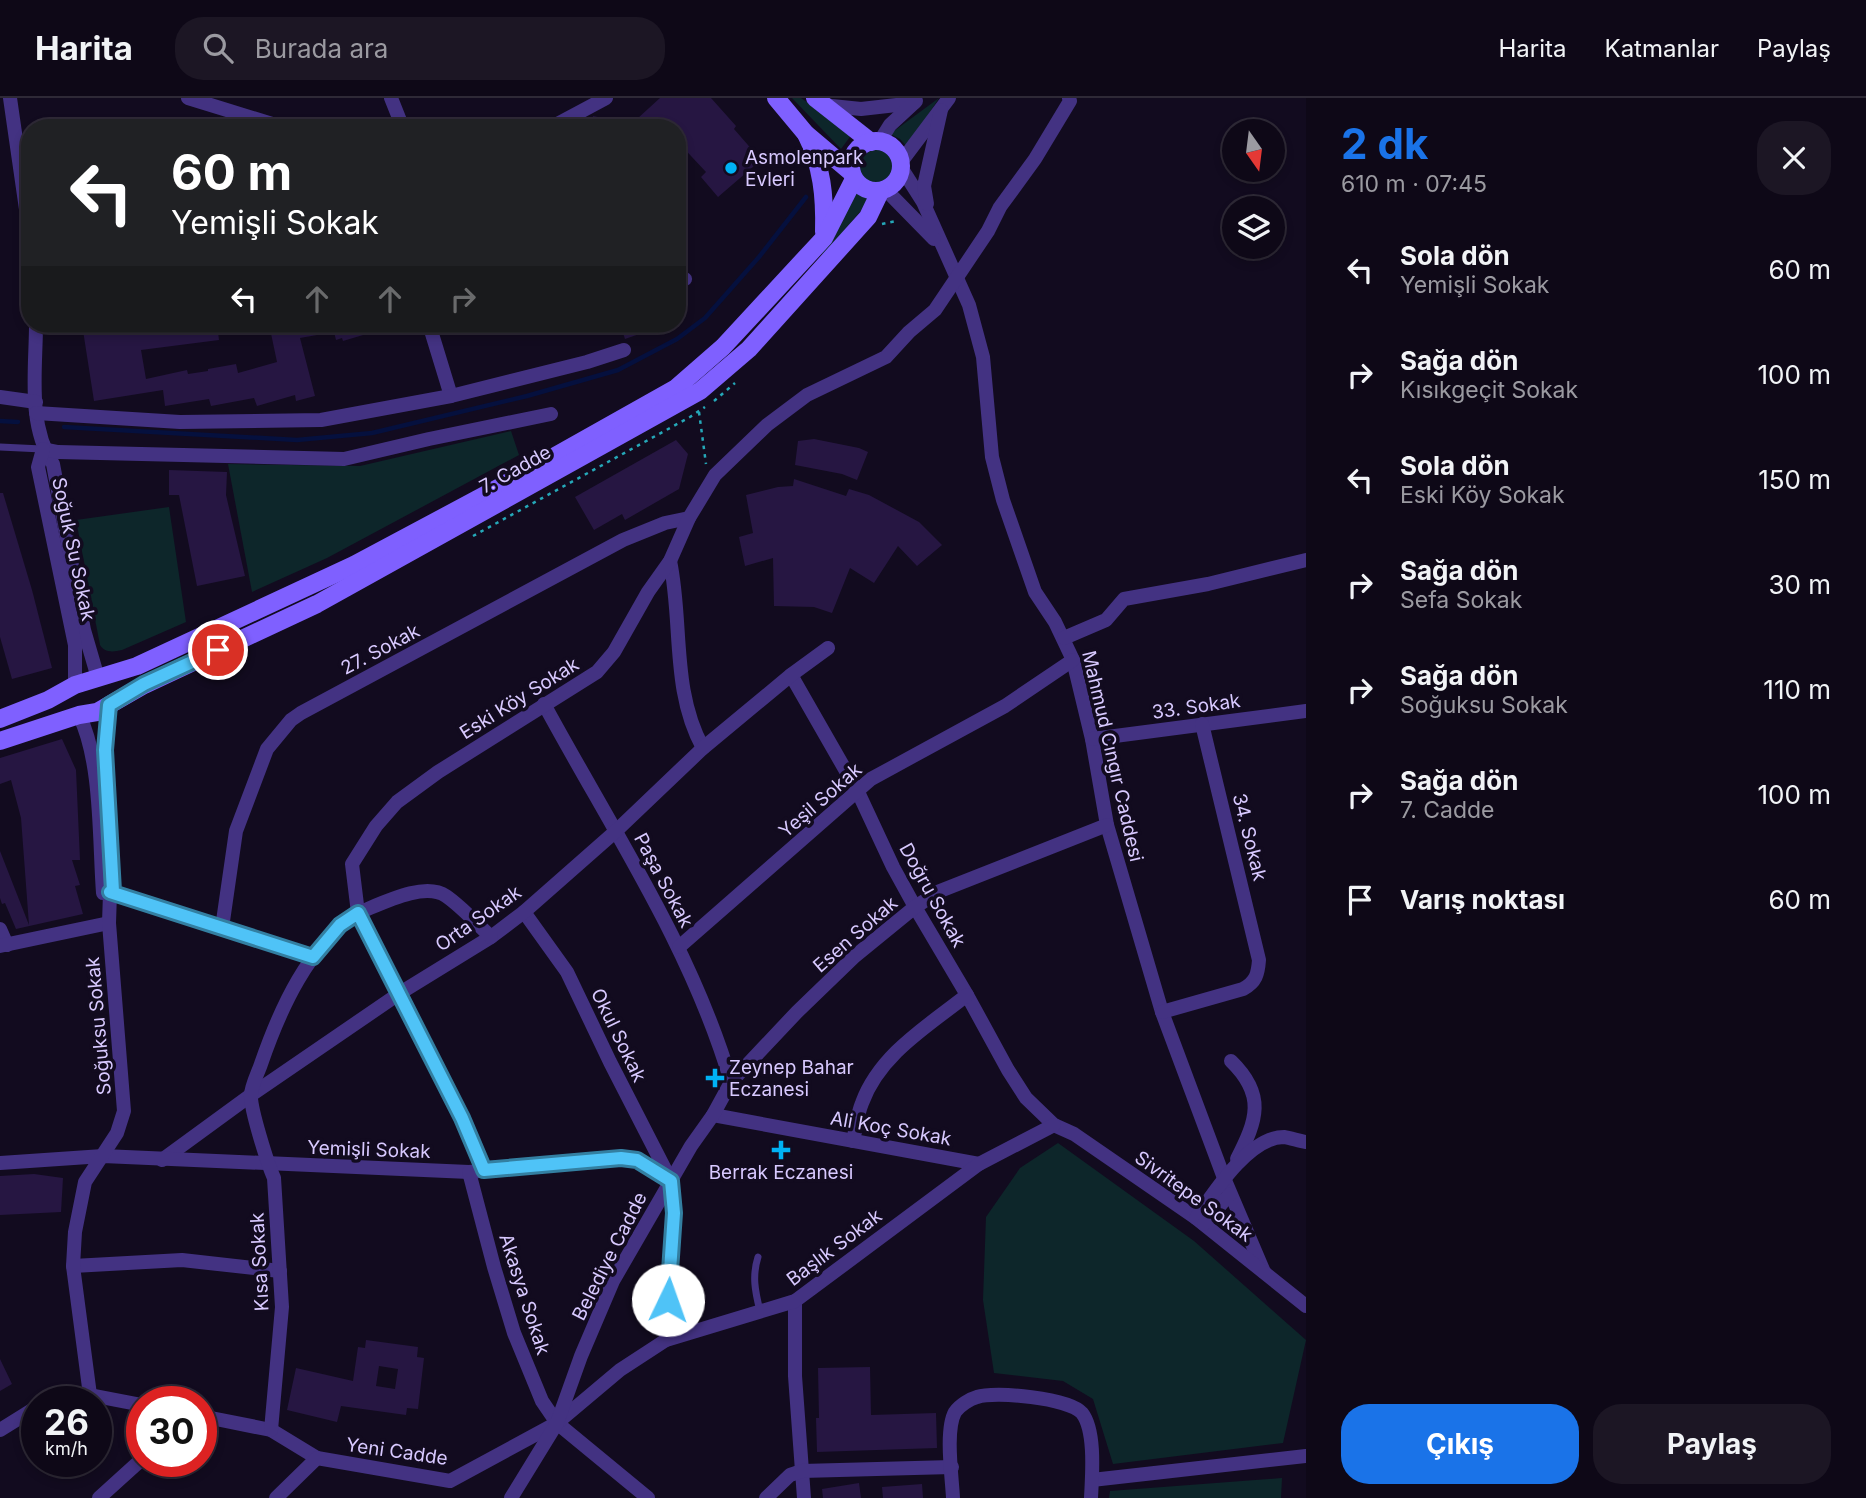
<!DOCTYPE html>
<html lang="tr">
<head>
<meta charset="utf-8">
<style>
  body { margin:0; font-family:Inter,sans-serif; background:#1c1624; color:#f1f3f6; height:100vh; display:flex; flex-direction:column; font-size:26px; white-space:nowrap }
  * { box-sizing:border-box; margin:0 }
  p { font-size:23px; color:#9b9aa1 }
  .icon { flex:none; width:38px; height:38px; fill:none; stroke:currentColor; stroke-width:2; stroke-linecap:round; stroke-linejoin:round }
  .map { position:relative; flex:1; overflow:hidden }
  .drawer { display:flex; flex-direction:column; background:#0e0817; width:560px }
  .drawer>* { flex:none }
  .banner { position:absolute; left:21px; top:21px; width:665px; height:214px; border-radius:28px; box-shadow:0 4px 10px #0003,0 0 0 2px #2e2936; background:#202124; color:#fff; overflow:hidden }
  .needle { width:46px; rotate:166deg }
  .buttons { position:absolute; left:1222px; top:21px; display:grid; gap:14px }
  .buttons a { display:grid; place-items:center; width:63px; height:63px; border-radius:50%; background:#0e0817; box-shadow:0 4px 10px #0003,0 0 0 2px #2e2936; font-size:35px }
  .speed { position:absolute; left:21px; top:1288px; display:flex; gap:14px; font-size:35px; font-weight:700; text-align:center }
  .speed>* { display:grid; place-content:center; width:91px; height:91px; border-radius:50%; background:#0e0817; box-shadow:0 4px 10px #0003,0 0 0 2px #2e2936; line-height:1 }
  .speed small { font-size:18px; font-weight:400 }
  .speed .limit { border:10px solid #d22; background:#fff; color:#111 }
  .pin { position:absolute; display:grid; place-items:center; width:60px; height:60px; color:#fff; margin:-30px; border:4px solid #fff; border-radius:50%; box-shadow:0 2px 7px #0007 }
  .me { position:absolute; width:77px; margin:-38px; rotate:3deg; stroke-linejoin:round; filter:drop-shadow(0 0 5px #0008) }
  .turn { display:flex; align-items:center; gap:24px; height:147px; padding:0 35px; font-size:32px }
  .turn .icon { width:91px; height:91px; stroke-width:2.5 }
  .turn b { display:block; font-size:49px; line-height:60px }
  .lanes { display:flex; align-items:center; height:66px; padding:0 35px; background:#0003; justify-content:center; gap:35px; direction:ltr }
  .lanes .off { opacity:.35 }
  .round { display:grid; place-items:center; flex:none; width:74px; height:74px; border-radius:28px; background:#1c1624 }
  .headline { display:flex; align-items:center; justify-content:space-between; height:119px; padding:0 35px }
  h1 { font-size:42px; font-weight:700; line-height:52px; color:#1a73e8 }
  .button { display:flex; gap:14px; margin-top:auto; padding:14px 35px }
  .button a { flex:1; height:80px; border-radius:28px; background:#1a73e8; color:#fff; font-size:28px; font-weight:700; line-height:80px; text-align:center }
  .button a+a { background:#1c1624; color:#f1f3f6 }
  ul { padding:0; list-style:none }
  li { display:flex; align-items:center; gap:21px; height:105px; padding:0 35px }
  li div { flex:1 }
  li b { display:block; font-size:26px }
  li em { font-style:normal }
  header { display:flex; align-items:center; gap:42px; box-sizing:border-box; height:98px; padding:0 35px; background:#0e0817; border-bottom:2px solid #2e2936 }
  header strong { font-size:33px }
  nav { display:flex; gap:38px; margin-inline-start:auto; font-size:24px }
  .search { width:490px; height:63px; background:#1c1624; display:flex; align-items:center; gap:18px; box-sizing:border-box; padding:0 24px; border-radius:28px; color:#9b9aa1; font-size:26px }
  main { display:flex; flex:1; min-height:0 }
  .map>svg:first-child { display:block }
  .green { fill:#0d262a }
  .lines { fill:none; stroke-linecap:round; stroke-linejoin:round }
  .stream { stroke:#05103e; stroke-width:4.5 }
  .building { fill:#261642; fill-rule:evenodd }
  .path { stroke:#25a8b8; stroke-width:2.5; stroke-dasharray:3.5 5; stroke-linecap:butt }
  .service { stroke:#433282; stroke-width:7 }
  .minor { stroke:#433282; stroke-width:14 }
  .secondary { stroke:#7f60ff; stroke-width:18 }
  .route-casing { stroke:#337fa1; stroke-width:18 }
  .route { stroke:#4fc3f7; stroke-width:12 }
  .poi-dot { fill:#00b2f4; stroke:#120b1f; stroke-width:2.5 }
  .labels { text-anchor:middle; stroke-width:7; stroke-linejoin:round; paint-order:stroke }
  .poi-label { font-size:19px; fill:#d8c9ff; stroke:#120b1f; text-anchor:start }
  .street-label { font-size:19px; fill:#d8c9ff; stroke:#120b1f }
</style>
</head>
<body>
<header>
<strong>Harita</strong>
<div class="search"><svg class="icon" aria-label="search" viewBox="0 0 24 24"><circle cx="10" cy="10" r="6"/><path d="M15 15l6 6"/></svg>Burada ara</div>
<nav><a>Harita</a><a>Katmanlar</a><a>Paylaş</a></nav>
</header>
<main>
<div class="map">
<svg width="1306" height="1400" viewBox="0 0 1306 1400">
  <rect width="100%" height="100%" fill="#120b1f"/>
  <g class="green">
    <path d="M792,0H801L852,36L841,51Z"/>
    <path d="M939,0L907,49L900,41L890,36Z"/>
    <circle cx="877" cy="69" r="17"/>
    <path d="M853,93L870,102L823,157L819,154Z"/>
    <path d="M511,333L519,357L327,460L252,494L228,366L360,368Z"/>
    <path d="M169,409L186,524L122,552C113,554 105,555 100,547L76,422Z"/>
    <path d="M1058,1045L1194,1143L1306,1242L1283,1345L1113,1366L1093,1301L1063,1283L994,1275L983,1202L986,1119L1020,1070Z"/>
    <path d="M1282,1380L1281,1400H1109L1110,1393Z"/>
  </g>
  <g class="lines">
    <g class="stream">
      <path d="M0,323L18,324"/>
      <path d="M64,329L297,342L372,335L527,298L618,272L677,241L705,220L759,159L806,99"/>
    </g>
  </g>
  <g class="building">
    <path d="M660,0H711L736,28L734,31L761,62L718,99L701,79L706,74L677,43V30H645L637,21Z"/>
    <path d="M593,18L628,25L627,30H590Z"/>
    <path d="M82,226H217L219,242L141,252L146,281L187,272L188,276L208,273V271L236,266L238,275L277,264L269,226H389L390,229L343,243L342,240L336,242L334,234L300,240L315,298L296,303L295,297L257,308L254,300L211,308L209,301L165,308L163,292L94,303Z"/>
    <path d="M620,226H664L665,227L625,241Z"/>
    <path d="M814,341L859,350L868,354L857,382L842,376L795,367L798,343Z"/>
    <path d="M676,342L688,356L679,391L625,422L622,416L594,432L575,399Z"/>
    <path d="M169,372L227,374L226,397L245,478L197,488L179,397H169Z"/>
    <path d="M794,381L846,398L849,391L869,397L919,424L942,447L917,468L898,448L874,485L850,470L832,515L814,509L774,508L773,460L745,468L739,439L753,435L746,397L778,389L793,388Z"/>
    <path d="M0,395H3L32,492L52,570L12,581L0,539Z"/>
    <path d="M62,641L76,672L80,762H72L80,787L75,788L83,816L16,831L5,805L2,806L0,800V753L29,827L21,720L11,682L0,686V660Z"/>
    <path d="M34,1076L63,1080L61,1114L0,1117V1078Z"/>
    <path d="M366,1242L418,1249L417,1259L424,1260L418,1311L407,1310L406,1317L341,1308L337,1324L287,1312L296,1270L353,1283L358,1249L365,1250ZM379,1268L398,1271L395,1291L376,1288Z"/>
    <path d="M0,1261L12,1286L0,1293Z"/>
    <path d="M870,1269L871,1317L936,1315L937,1350L817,1354L816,1320H819L818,1270Z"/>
    <path d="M859,1385L861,1400H823L822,1391Z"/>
    <path d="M922,1386L923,1400H883L882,1389Z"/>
  </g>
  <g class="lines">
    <g class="path">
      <path d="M882,126L896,123"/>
      <path d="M714,303L735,285"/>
      <path d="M699,314L706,366"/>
      <path d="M473,438L690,319L705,309"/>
    </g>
    <g class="service">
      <path d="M0,349L42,351"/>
      <path d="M758,1159C752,1178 755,1193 760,1213"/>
    </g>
    <g class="minor">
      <path d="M10,0L30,139"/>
      <path d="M188,0L285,30"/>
      <path d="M391,0L403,30"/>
      <path d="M822,7L861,11L914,5"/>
      <path d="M550,30L606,0"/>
      <path d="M880,43L890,27L916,3"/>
      <path d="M901,64L949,0"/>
      <path d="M902,71L923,104L969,207L983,259L992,359L1003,402L1035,494L1055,524L1073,562L1092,641L1107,727L1162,914L1224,1080L1264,1174"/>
      <path d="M886,92L934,141"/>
      <path d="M927,106L924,88L941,12"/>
      <path d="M677,178L685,181"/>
      <path d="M36,226C36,271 27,326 53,366L84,532L98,580"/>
      <path d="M429,226L451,298"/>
      <path d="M0,299L36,304"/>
      <path d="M36,315L180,324L321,322L451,298L587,264L624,252"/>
      <path d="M43,351L58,354L344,361L429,341L551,316"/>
      <path d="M43,351L38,369L75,547V587"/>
      <path d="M670,463C683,525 671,592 703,650"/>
      <path d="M1064,540L1106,522L1124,501L1208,486L1306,462"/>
      <path d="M791,577L858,694L893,769L915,809L967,897L1008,972L1026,1000L1054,1027L1074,1036L1196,1120L1306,1208"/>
      <path d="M544,606C611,730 691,848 731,984"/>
      <path d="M79,617C102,663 99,742 103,795H110L313,859"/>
      <path d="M1092,641L1306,613"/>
      <path d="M524,814L567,874L610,964L671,1083L674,1115L666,1242"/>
      <path d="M222,830L236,733L267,651L291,622L301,615L623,442L665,425L689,420"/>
      <path d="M0,831L7,847"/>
      <path d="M0,848L109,825"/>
      <path d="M679,849L871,681L1005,608L1073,562"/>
      <path d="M1162,914L1243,891C1256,884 1258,876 1259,862L1202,626"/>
      <path d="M1231,963C1266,997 1257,1022 1237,1061"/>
      <path d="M713,1017L979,1066"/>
      <path d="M853,1043C856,1031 857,1017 862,1005C880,956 928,928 967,897"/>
      <path d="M162,1062L251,997L400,895L491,839L524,814L616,733L703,650L791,577L828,550"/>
      <path d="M0,1065L103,1058L469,1074L621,1060L637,1062L671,1083"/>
      <path d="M484,1072L462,1020L358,815C381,806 424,783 446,798C462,809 476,825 491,839"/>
      <path d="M469,1074L494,1169L514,1235L542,1303L557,1325L648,1400"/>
      <path d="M1196,1120C1214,1094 1249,1039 1284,1039C1291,1040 1299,1043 1306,1044"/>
      <path d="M1204,1126L1230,1096"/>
      <path d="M73,1168L182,1162L280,1173"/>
      <path d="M795,1203V1278L804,1400"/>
      <path d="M90,1297L73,1168L75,1134L85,1084L117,1035L124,1013L109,825L110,795L113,793L105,652L109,607"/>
      <path d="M57,1304L90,1297L142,1307"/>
      <path d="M201,1318L271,1332L317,1360"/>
      <path d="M0,1332L37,1309"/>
      <path d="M271,1332L282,1209L274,1080C268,1067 250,1010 251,997C251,988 258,975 261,966C280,911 308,848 358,815L352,766L376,728L397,704L438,674L597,574L614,554L648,494L670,463L689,420L715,377L767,327L807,297L886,259L909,234L935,212L988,133L1000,109L1035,61L1070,3L1069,0"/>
      <path d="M1092,1382L1306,1358"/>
      <path d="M99,1400L142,1361"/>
      <path d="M276,1400L317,1360L450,1383L557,1325L620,1272L666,1242L795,1203L979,1066L1054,1027"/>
      <path d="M511,1400L557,1325L581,1258L613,1183L691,1048L713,1017L731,984L797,914L855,858L915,809L940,793L1107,727"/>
      <path d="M766,1400L790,1377L802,1373L952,1369"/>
      <path d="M953,1400C952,1379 945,1332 955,1314C960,1307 970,1301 977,1299C995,1293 1069,1300 1082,1315C1096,1333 1092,1378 1091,1400"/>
    </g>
    <g class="secondary">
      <path d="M776,0L806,36L851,74"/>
      <path d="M815,0L871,44"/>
      <path d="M806,36C822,68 825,98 824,134"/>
      <circle cx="876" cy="68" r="25"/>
      <path d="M0,621L48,602L75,587L137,568L354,467L500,389L676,290L723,249L824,140L854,81"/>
      <path d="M0,643L79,617L97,614L144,587L317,506L700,293L749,251L868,119L880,94"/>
    </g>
  </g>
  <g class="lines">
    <defs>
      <path id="route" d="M218,552L144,586L109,607L105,652L113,793L110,794L313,859L340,827L358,815L462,1020L484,1072L621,1060L637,1062L671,1083L674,1115L668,1202"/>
    </defs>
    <use href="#route" class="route-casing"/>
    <use href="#route" class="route"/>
  </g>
  <g class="poi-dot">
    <circle cx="731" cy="70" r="7"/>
    <path d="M711.5 969.5h7v7h7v7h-7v7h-7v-7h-7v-7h7z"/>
    <path d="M777.5 1041.5h7v7h7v7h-7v7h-7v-7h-7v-7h7z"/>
  </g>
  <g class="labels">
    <g class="poi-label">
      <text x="745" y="66">Asmolenpark<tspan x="745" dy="22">Evleri</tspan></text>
      <text x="729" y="976">Zeynep Bahar<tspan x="729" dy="22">Eczanesi</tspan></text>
      <text x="781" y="1081" text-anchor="middle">Berrak Eczanesi</text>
    </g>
    <g class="street-label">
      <text transform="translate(515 371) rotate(-29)" y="7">7. Cadde</text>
      <text transform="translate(74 451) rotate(78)" y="7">Soğuk Su Sokak</text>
      <text transform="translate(380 551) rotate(-28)" y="7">27. Sokak</text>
      <text transform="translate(519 600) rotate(-32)" y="7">Eski Köy Sokak</text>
      <text transform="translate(1196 608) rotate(-8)" y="7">33. Sokak</text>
      <text transform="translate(1113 658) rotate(77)" y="7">Mahmud Cıngır Caddesi</text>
      <text transform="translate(820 702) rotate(-41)" y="7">Yeşil Sokak</text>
      <text transform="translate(1250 739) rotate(76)" y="7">34. Sokak</text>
      <text transform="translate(664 782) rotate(62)" y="7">Paşa Sokak</text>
      <text transform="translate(933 797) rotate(61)" y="7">Doğru Sokak</text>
      <text transform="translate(478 820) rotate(-35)" y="7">Orta Sokak</text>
      <text transform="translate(855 836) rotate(-41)" y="7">Esen Sokak</text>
      <text transform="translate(98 928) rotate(-95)" y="7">Soğuksu Sokak</text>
      <text transform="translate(619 937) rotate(64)" y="7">Okul Sokak</text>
      <text transform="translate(891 1030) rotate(10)" y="7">Ali Koç Sokak</text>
      <text transform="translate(369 1051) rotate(2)" y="7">Yemişli Sokak</text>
      <text transform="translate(1194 1098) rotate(36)" y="7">Sivritepe Sokak</text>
      <text transform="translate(834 1149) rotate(-37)" y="7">Başlık Sokak</text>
      <text transform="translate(609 1158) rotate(-63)" y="7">Belediye Cadde</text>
      <text transform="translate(259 1164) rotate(-93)" y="7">Kısa Sokak</text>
      <text transform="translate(525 1196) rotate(72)" y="7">Akasya Sokak</text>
      <text transform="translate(397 1353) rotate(8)" y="7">Yeni Cadde</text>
    </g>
  </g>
</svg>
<div class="buttons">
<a><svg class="needle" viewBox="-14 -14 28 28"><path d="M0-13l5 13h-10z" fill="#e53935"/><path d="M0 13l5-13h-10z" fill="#9b9aa1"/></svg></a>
<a><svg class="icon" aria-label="layers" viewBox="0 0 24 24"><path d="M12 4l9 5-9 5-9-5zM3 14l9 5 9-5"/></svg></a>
</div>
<div class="speed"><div>26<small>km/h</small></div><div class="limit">30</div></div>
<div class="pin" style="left:218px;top:552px;background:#d93025"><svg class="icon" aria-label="arrive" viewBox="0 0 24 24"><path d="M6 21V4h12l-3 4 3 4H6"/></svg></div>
<svg class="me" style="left:668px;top:1202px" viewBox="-20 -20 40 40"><circle r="19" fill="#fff"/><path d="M0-13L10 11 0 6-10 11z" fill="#4fc3f7"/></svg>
<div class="banner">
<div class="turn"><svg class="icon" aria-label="left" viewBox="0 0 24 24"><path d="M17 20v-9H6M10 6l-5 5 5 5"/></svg><div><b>60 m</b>Yemişli Sokak</div></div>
<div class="lanes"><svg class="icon" aria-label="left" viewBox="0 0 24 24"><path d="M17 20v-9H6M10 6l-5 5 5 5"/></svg><svg class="icon off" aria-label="ahead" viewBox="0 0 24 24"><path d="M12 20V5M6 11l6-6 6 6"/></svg><svg class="icon off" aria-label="ahead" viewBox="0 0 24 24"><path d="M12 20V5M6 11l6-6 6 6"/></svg><svg class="icon off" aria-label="right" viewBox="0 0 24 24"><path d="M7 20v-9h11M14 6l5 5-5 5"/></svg></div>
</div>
</div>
<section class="drawer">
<div class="headline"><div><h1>2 dk</h1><p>610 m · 07:45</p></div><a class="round"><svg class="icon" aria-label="close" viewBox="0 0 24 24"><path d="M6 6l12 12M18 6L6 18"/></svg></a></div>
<ul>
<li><svg class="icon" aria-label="left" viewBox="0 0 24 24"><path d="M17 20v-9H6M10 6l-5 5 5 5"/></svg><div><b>Sola dön</b><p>Yemişli Sokak</p></div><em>60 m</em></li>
<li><svg class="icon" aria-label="right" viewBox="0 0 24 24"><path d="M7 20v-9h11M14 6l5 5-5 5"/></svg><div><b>Sağa dön</b><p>Kısıkgeçit Sokak</p></div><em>100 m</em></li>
<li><svg class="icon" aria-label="left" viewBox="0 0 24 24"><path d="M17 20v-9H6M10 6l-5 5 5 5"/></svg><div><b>Sola dön</b><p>Eski Köy Sokak</p></div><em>150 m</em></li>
<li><svg class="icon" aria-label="right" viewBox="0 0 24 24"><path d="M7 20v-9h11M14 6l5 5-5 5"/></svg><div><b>Sağa dön</b><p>Sefa Sokak</p></div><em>30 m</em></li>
<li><svg class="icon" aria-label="right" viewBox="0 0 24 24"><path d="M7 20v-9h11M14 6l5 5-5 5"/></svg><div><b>Sağa dön</b><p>Soğuksu Sokak</p></div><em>110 m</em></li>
<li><svg class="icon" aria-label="right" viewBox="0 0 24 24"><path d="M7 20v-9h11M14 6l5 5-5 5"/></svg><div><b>Sağa dön</b><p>7. Cadde</p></div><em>100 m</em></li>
<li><svg class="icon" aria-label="arrive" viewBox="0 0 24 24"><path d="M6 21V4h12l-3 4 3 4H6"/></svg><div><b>Varış noktası</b></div><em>60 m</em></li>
</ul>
<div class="button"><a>Çıkış</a><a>Paylaş</a></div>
</section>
</main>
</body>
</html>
